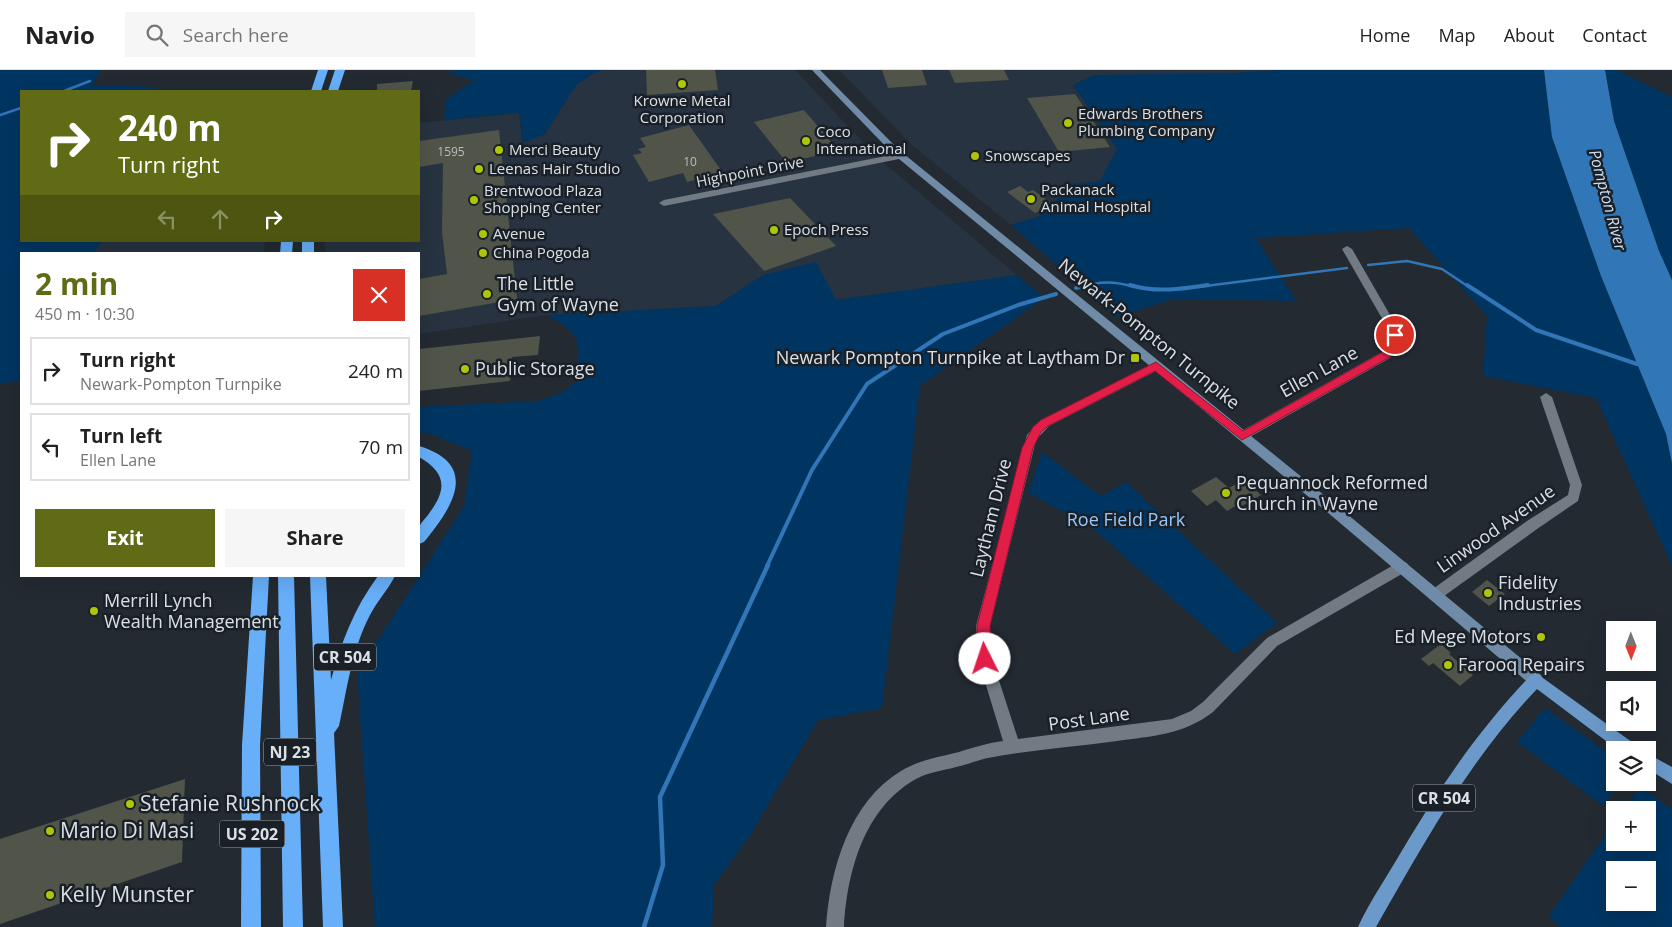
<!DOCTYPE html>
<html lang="en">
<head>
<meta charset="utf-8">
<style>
  body { margin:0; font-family:"Open Sans",sans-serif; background:#f6f6f6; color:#222; height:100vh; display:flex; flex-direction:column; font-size:19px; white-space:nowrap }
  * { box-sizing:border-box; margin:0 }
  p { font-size:16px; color:#767676 }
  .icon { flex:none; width:28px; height:28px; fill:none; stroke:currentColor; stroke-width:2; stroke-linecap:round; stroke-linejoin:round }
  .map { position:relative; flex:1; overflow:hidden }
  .details { position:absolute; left:20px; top:182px; width:400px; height:325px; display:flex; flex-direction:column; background:#fff; border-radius:0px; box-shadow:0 5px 20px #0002 }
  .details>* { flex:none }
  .top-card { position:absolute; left:20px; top:20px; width:400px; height:152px; border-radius:0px; box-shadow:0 5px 20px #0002; background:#616b16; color:#fff; overflow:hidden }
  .needle { width:32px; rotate:179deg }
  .buttons { position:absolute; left:1606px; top:551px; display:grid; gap:10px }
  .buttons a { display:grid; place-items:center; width:50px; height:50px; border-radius:0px; background:#fff; box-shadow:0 5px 20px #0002; font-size:25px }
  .pin { position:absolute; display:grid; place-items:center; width:42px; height:42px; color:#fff; margin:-21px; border:2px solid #fff; border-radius:50%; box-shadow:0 1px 5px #0007 }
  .me { position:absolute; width:55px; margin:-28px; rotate:356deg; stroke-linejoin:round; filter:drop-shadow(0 0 4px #0008) }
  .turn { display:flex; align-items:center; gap:18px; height:105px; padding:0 15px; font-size:22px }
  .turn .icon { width:65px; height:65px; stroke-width:2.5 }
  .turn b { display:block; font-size:35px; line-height:42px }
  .lanes { display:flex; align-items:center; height:48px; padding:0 15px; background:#0003; justify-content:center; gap:25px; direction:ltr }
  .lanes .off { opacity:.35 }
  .round { display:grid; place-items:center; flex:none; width:52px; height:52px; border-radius:0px; background:#f6f6f6 }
  .overview { display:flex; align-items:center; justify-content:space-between; height:85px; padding:0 15px }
  h1 { font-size:30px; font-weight:700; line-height:38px; color:#616b16 }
  .button { display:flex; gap:10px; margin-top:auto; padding:10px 15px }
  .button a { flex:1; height:58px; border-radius:0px; background:#616b16; color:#fff; font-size:20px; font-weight:700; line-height:58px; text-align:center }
  .button a+a { background:#f6f6f6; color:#222 }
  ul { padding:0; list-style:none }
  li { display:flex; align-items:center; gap:15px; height:68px; margin:0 10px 8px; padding:0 5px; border:2px solid #e0e0e0; border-radius:0px }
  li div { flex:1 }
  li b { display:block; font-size:19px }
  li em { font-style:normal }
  header { display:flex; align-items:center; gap:30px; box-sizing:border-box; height:70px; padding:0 25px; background:#fff; border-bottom:1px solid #e0e0e0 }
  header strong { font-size:24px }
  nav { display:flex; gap:28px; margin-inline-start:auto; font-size:18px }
  .search { width:350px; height:45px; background:#f6f6f6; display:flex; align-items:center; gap:12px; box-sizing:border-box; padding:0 18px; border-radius:0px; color:#767676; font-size:19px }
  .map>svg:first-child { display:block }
  .built { fill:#273340 }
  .green { fill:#003562; fill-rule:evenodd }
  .water { fill:#3176b7 }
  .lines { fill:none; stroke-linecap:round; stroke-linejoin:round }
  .stream-far2 { stroke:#3176b7; stroke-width:2.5 }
  .stream-far1 { stroke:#3176b7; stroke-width:4 }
  .stream { stroke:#3176b7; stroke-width:4.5 }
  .building { fill:#515449 }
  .street { fill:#727b84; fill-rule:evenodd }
  .secondary { fill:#6f8ba7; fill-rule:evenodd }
  .primary { fill:#6b9aca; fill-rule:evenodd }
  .highway { fill:#67aff9; fill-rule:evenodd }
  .route { fill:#e11d48; stroke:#92132f }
  .poi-dot { fill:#afc508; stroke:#192028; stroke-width:2 }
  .labels { text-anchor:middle; stroke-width:5; stroke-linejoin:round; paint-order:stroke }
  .far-number-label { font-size:12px; fill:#b8bdbe }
  .far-poi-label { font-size:15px; fill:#dbe0e5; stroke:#192028; text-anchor:start }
  .far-street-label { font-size:15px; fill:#dbe0e5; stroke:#192028 }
  .far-water-label { font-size:16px; font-style:italic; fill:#cedff1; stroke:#192028 }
  .shield { fill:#192028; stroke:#a1a6ac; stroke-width:1 }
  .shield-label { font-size:16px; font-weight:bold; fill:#dbe0e5 }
  .poi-label { font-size:18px; fill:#dbe0e5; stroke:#192028; text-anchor:start }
  .street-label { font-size:18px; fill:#dbe0e5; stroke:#192028 }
  .park-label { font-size:18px; fill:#96c8fd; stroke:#192028 }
  .near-poi-label { font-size:21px; fill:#dbe0e5; stroke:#192028; text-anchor:start }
</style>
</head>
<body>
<header>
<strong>Navio</strong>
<div class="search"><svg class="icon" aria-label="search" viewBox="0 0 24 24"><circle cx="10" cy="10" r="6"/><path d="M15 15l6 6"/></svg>Search here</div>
<nav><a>Home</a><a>Map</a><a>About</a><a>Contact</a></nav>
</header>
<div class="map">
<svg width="1672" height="857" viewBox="0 0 1672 857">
  <rect width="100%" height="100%" fill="#232a32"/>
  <g class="built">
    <path d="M603,0H795L878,88L1017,205L836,230L763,205L716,236L547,245L419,264V184H325V171H419V53L519,43L522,72L545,64L576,15L594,2Z"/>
    <path d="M839,0H1281L1073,15L1117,79L1100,112L1072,114L1041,146L1011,155L913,76Z"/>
    <path d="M102,171H265L264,184H93Z"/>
  </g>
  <g class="green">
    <path d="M0,0H101L92,15L156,17L154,21H21V171H102L93,184H21V310L0,314Z"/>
    <path d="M456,0H603L594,3L576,15L545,64L523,73L519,43L444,50L446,30L474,10L447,3Z"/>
    <path d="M1281,0H1544L1552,67L1601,206L1666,364L1672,393V496L1596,328L1483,306L1487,246L1409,158L1256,168L1296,231L1173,229L1116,247L1011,155L1041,146L1072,114L1100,111L1117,79L1073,15L1094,5L1237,3Z"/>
    <path d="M1605,0H1616L1672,27V210L1659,181L1614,51Z"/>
    <path d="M816,192L836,230L1017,205L1044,228L920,316L882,638L818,650L751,764L714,815L712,857H375L357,603L464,436L472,381L428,363H419V337L539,331L564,321L575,312C581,274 583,265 547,245L716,236L763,205Z"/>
    <path d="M1042,382L1101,426L1126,412L1277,553L1235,584L1090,456L1028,423Z"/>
    <path d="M1545,638L1615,688V712L1619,713L1603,736L1517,672Z"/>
    <path d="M1640,717L1672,739V857H1561L1549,846L1615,751V772H1648V740H1623ZM1615,800H1648V832H1615Z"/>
  </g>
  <path class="water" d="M1544,0H1605L1614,51L1659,181L1672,210V393L1666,364L1601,206L1552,67Z"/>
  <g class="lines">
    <g class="stream-far2">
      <path d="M64,21L90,11"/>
      <path d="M0,45L21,38"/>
      <path d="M1368,195L1407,191L1442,199L1469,217"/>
      <path d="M1081,217C1100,211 1115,211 1134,217"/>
      <path d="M1198,217L1347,198"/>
    </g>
    <g class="stream-far1">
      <path d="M1130,215C1156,223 1182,219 1208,215"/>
      <path d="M1467,215L1536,260L1637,294"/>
      <path d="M1076,218L1086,215"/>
      <path d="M767,496L812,400L867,314L943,264L1018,235L1056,224"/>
    </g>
    <path class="stream" d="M644,857L663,795L660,727L768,495"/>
  </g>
  <g class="building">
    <path d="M646,0H715L718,20L647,25Z"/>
    <path d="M882,0H922L927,15L888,18Z"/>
    <path d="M949,0H1004L1009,10L955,13Z"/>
    <path d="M413,11L411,21H377V14Z"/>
    <path d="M1075,24L1110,77L1059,82L1027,28Z"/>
    <path d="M804,40L838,80L787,93L754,52Z"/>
    <path d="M689,55L723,103L687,112L683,103L649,112L633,85L642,83L638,79L646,77L640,68Z"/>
    <path d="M499,60L517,229L419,246V209L447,204L442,162L443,93L419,97V71Z"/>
    <path d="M1020,116L1028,122L1033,120L1054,135L1035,143L1007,122Z"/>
    <path d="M790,128L836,176L764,201L713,144Z"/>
    <path d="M540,266L538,285L512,287L510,311L419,321V279Z"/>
    <path d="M1216,407L1229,418L1244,410L1261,425L1240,437L1237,435L1227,441L1216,430L1207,436L1191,421Z"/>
    <path d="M1487,510L1505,524L1489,536L1472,522Z"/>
    <path d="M1441,574L1451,583L1449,584L1473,605L1460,616L1433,593L1429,596L1421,589Z"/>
    <path d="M185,709L182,792L0,854V769Z"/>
  </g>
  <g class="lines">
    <g class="street">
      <path d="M901,83L905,86L904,88L664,136L659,133L664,130Z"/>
      <path d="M1347,176L1352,179L1397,257C1400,270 1398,278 1390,288L1246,369H1238L1236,366L1238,363L1382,282C1389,275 1389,267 1387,257L1342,179Z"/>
      <path d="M1156,292L1160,293L1162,296L1160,299L1049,356L1036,370L990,556L992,589L1018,669L1172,649L1191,641L1203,632L1267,568L1397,493L1402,491L1407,493L1409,497L1407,501L1277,576L1213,642C1183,665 1152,666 1117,671C1074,677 1030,680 988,688C977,690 967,695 956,697C942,701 928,702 916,709C864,738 847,802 844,857H826C830,800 849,732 901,701C919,690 939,687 959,682C974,677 988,673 1003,671L978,589L976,556L1027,365L1041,350Z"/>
      <path d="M1546,323L1552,327L1582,415L1578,431L1537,459L1440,529L1435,531L1430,529L1428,525L1430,521L1527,451L1568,425L1570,415L1540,327Z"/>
    </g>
    <path class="secondary" d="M812,0H820L899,80L1341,439L1541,605L1543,610L1541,615L1536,617L1531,615L1333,447L893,84Z"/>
    <g class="primary">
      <path d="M1536,603L1636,675L1639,680H1618L1537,619C1470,689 1424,773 1376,857H1358C1368,835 1382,814 1394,794C1434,726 1476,662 1531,605Z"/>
      <path d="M1648,684L1672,697V714L1648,699Z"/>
    </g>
    <g class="highway">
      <path d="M318,0H328L321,21H311Z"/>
      <path d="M335,0H345L338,21H328Z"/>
      <path d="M281,171H293L292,184H280Z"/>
      <rect x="302" y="171" width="12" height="13"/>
      <path d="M419,376C481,395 452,438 424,472L419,474C419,470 418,463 419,458C420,453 427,447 430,442C448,418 445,402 419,387Z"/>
      <path d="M253,506H269L260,675L261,857H241L242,675Z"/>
      <path d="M278,506H294L303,857H283Z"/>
      <path d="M310,506H326L331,610C341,573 354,538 378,506H395C388,520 377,531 370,545C352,579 347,619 339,656L334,663L343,857H323Z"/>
    </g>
  </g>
  <path class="route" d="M1395,262L1400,265L1397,279L1390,287L1242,370L1155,301L1048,356L1041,362L1033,378L990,556L991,589L989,593L985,595L980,593L978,589L977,556L1022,378L1033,357L1041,350L1156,292L1243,361L1383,282L1387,278L1390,265Z"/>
  <g class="poi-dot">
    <circle cx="682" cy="14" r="5"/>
    <circle cx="1068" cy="53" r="5"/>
    <circle cx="806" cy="71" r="5"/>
    <circle cx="499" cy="80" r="5"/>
    <circle cx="975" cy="86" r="5"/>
    <circle cx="479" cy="99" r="5"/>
    <circle cx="1031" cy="129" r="5"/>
    <circle cx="474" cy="130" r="5"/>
    <circle cx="774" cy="160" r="5"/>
    <circle cx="483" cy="164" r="5"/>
    <circle cx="483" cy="183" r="5"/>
    <circle cx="487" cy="224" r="5"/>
    <rect x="1130" y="283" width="10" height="10" rx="2.5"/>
    <circle cx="465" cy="299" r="5"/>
    <circle cx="1226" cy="423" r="5"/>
    <circle cx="1488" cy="523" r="5"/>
    <circle cx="94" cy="541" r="5"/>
    <circle cx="1541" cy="567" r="5"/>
    <circle cx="1448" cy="595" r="5"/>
    <circle cx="130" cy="734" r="5"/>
    <circle cx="50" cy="761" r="5"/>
    <circle cx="50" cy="825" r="5"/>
  </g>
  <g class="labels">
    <g class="far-number-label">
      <text x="451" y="86">1595</text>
      <text x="690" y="96">10</text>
    </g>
    <g class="far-poi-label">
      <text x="682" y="36" text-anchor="middle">Krowne Metal<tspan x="682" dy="17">Corporation</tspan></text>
      <text x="1078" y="49">Edwards Brothers<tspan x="1078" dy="17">Plumbing Company</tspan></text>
      <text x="816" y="67">Coco<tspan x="816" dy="17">International</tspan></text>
      <text x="509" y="85">Merci Beauty</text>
      <text x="985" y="91">Snowscapes</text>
      <text x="489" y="104">Leenas Hair Studio</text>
      <text x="1041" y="125">Packanack<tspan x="1041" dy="17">Animal Hospital</tspan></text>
      <text x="484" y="126">Brentwood Plaza<tspan x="484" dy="17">Shopping Center</tspan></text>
      <text x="784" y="165">Epoch Press</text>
      <text x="493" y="169">Avenue</text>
      <text x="493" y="188">China Pogoda</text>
    </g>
    <g class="far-street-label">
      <text transform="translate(750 102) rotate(-11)" y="5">Highpoint Drive</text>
    </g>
    <g class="far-water-label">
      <text transform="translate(1608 130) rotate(75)" y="6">Pompton River</text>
    </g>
    <g class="shield">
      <rect x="314" y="573.5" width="62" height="27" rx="4"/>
      <rect x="264" y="668.5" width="52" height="27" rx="4"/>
      <rect x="1413" y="714.5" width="62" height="27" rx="4"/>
      <rect x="219.5" y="750.5" width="65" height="27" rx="4"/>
    </g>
    <g class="shield-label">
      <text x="345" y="593">CR 504</text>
      <text x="290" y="688">NJ 23</text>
      <text x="1444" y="734">CR 504</text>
      <text x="252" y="770">US 202</text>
    </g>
    <g class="poi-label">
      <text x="497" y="220">The Little<tspan x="497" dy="21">Gym of Wayne</tspan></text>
      <text x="1125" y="294" text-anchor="end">Newark Pompton Turnpike at Laytham Dr</text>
      <text x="475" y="305">Public Storage</text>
      <text x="1236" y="419">Pequannock Reformed<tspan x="1236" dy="21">Church in Wayne</tspan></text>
      <text x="1498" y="519">Fidelity<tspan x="1498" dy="21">Industries</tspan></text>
      <text x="104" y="537">Merrill Lynch<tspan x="104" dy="21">Wealth Management</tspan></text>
      <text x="1531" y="573" text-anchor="end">Ed Mege Motors</text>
      <text x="1458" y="601">Farooq Repairs</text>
    </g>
    <g class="street-label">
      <text transform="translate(1149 264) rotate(39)" y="6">Newark-Pompton Turnpike</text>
      <text transform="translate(1319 302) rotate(-29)" y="6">Ellen Lane</text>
      <text transform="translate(991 448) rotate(-76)" y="6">Laytham Drive</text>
      <text transform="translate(1496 459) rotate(-35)" y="6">Linwood Avenue</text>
      <text transform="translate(1089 649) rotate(-8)" y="6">Post Lane</text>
    </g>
    <g class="park-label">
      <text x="1126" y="456">Roe Field Park</text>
    </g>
    <g class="near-poi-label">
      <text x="140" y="741">Stefanie Rushnock</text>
      <text x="60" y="768">Mario Di Masi</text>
      <text x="60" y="832">Kelly Munster</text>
    </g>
  </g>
</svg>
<div class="buttons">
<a><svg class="needle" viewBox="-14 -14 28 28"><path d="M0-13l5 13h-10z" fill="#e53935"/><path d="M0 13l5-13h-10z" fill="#767676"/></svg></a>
<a><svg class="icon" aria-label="sound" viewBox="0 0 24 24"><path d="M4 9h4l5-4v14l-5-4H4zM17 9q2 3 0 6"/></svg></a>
<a><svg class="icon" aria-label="layers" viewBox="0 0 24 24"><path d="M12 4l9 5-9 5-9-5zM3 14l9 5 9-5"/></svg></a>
<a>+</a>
<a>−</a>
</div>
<div class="pin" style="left:1395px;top:265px;background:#d93025"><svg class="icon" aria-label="arrive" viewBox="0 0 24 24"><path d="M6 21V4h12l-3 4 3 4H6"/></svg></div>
<svg class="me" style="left:985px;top:589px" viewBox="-20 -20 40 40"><circle r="19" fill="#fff"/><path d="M0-13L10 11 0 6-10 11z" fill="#e11d48"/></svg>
<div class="top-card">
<div class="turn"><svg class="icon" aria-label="right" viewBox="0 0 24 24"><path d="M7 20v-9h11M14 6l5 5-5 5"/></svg><div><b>240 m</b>Turn right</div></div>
<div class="lanes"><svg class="icon off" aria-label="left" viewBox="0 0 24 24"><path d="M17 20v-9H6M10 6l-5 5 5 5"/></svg><svg class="icon off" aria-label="ahead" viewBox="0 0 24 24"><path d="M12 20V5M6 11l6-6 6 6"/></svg><svg class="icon" aria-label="right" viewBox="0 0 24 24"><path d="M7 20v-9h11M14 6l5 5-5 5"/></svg></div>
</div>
<section class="details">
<div class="overview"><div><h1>2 min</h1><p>450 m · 10:30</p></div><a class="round" style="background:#d93025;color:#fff"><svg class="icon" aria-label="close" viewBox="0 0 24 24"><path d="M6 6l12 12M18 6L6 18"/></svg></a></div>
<ul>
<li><svg class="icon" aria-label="right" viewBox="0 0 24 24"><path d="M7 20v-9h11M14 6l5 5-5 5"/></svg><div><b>Turn right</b><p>Newark-Pompton Turnpike</p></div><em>240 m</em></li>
<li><svg class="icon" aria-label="left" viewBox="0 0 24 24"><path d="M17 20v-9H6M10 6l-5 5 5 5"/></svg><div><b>Turn left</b><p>Ellen Lane</p></div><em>70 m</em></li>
</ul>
<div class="button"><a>Exit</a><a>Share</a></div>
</section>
</div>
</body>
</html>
